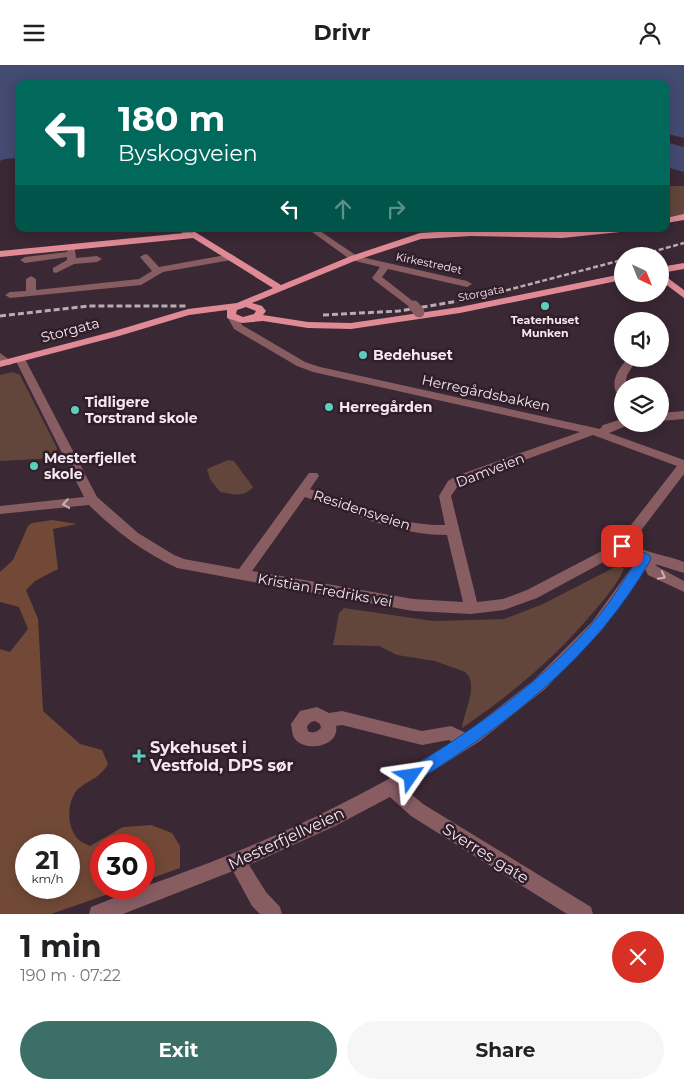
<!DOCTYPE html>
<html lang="en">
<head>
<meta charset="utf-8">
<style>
  body { margin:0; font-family:Montserrat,sans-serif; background:#f6f6f6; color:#202124; height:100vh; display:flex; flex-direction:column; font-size:19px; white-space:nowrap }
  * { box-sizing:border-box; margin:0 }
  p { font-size:16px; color:#757577 }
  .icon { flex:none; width:28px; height:28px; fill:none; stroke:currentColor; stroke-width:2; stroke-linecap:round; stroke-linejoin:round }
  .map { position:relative; height:849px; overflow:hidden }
  .sheet { display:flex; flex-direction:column; background:#fff; flex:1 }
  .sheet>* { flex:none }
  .guide { position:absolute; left:15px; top:15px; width:655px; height:152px; border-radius:10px; box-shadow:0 2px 12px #0003; background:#00695c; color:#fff; overflow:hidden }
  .needle { width:32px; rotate:137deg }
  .controls { position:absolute; left:614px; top:182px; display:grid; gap:10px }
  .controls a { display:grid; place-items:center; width:55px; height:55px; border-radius:50%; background:#fff; box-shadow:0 2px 12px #0003; font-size:25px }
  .speed { position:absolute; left:15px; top:769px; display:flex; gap:10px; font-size:25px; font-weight:700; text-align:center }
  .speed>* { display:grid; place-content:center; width:65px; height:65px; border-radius:50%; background:#fff; box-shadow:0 2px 12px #0003; line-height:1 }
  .speed small { font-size:12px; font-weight:400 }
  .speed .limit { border:8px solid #d22; background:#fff; color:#111 }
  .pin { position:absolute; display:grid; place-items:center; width:42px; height:42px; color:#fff; margin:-21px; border-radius:10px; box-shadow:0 2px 8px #0006 }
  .me { position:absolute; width:55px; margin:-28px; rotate:58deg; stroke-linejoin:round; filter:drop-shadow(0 0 4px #0008) }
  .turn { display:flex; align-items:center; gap:18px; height:105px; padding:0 20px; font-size:22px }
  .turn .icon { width:65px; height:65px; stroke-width:2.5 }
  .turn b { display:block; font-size:35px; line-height:42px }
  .lanes { display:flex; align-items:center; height:48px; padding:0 20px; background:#0003; justify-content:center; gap:25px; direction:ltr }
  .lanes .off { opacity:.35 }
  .round { display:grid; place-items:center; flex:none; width:52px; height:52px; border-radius:26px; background:#f6f6f6 }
  .head { display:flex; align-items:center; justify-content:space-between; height:85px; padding:0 20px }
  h1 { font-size:30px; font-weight:700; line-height:38px }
  .primary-button { display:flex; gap:10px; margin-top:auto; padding:10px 20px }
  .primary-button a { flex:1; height:58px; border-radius:30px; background:#3b6f68; color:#fff; font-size:20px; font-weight:700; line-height:58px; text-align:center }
  .primary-button a+a { background:#f6f6f6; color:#202124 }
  header { display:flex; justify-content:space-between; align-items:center; height:65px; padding:0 20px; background:#fff; font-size:22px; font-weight:700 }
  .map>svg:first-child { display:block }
  .green { fill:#62463b }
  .forest { fill:#724937; fill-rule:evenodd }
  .water { fill:#444b71 }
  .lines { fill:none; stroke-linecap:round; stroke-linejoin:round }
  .minor { fill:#875d62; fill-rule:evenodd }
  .major { fill:#df8a95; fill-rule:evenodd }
  .rail-far1 { stroke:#baacb5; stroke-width:2.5; stroke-dasharray:5 2.5; stroke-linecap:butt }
  .rail { stroke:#baacb5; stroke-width:3; stroke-dasharray:6 3; stroke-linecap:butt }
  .minor-bridge { stroke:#875d62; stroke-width:11 }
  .oneway { stroke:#c9b0b7 }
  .route { fill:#1a73e8; stroke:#114b97 }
  .poi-dot { fill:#5cceba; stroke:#301e2a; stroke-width:2 }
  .labels { text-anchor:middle; stroke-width:5; stroke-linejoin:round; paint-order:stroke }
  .far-street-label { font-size:11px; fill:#f5e8f0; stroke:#301e2a }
  .far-poi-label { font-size:11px; font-weight:bold; fill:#f5e8f0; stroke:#301e2a }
  .street-label { font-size:14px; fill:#f5e8f0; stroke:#301e2a }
  .poi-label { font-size:14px; font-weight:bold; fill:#f5e8f0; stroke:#301e2a; text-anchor:start }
  .near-poi-label { font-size:16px; font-weight:bold; fill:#f5e8f0; stroke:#301e2a; text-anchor:start }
  .near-street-label { font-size:16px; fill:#f5e8f0; stroke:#301e2a }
</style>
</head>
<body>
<header><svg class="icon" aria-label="menu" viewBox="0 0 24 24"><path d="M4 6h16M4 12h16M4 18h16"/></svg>Drivr<svg class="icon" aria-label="person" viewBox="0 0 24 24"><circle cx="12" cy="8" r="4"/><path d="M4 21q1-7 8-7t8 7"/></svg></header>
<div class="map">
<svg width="684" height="849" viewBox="0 0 684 849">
  <rect width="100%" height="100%" fill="#3a2834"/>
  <g class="green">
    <path d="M666,121H684V151L666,153Z"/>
    <path d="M13,307L20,310L57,383L55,393L0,396V310Z"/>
    <path d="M228,395L234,396L253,422C244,433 233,429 220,427L210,414L207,404Z"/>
    <path d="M619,500L624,504C618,518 606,532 596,544C557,591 512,629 462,663C463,648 480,619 465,607L435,596L397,590L379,581L333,580L339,548L344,543L433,556L504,554L543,539Z"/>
  </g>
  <path class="forest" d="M52,455L77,459L53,464L58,504L35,516L26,525L38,554L43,646L80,679L102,685L108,699C99,714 90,714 78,724C67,736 66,760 77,773C79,776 86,779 90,781L123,762L151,760L172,768L180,781V803L144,816V780H101V822L126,823L51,849H0V584L10,587L28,564L19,542L0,537V507L13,495L28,461L32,458ZM26,780H69V822H26Z"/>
  <g class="water">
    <path d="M0,0H684V73L668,69L666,70V19H19V93L4,94L0,96Z"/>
    <path d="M666,77L684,82V107L666,102Z"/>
  </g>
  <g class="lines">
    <g class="minor">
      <path d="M184,164H192L188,172L181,170Z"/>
      <path d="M308,164H317L357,191L467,216L472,219L467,222L388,204L382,212L419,241L417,243H411L374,215L372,213L380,202L351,195Z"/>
      <path d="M71,182L75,185L76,193L97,191L102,194L97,197L74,199L56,208L53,207V203L67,195V192L25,198L20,195L25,192L67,187L68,183Z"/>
      <path d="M145,189L148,190L159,202L231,189L236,192L231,195L163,207L141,220L10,233L5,230L10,227L26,226V214L31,211L36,214V225L139,214L152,206L140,192Z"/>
      <path d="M233,250L237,251L242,260L305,297L320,302L600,364L603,360L622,354V359H627L626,361L609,368L684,395V409L630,480C648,488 666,490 684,497V508L655,499L658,502L684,516V527L648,510L645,504L602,565L545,624L480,676L405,724L423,739L591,842L593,849H567L411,751L390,732L335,761L249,800L266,827L280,842L282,849H260L252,841L233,806L123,849H89L91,842C143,821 197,804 248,782C319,752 386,718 452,677L449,675L422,680L342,660L336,661C340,681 306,688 295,674C292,671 292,664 291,659L300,646L317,642L329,648L342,646L422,666L451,661L466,668L534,615L592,557L637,495L622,487L537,533L504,545L471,549L413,546L177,503C143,487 115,466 89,440L0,449V441L84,432L15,294L20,291L25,294L97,432L138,468L174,490L184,494L239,504L309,408H317L319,411L310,424C354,440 398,461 445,460L439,431L448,416L456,411L580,367L313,307L297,301L234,264L228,253ZM593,370L677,401L617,478L527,525L503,534L477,537L451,431L457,422L464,417ZM305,432C351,448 397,470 447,470L463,537L413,534L252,506ZM315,656L320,659L321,663C317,667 313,669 308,666L307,661L311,657Z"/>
      <path d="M0,288L11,296V300H3L0,297Z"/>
      <path d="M627,294H637L627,310L625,321H622V330L616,327C611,314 619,304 627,294Z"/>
      <path d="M684,346V354L660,356V348Z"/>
    </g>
    <g class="major">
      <path d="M684,149V155L666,158V153Z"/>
      <path d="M597,164H624L620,167L562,173L471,171L421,174L357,195L252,238L262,241L266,246L263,250L308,257L351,258L460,242L622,209V215L460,248L351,264L308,263L263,256L242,258L227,253V245L189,250L119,271L0,302V296L111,267L188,244L237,238L273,223L193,173L0,192V186L195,167L281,220L351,191L420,168L471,165L562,167ZM246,242L256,246L254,249L243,252L236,249L237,245Z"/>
      <path d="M684,198V204L661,208L684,225V233L660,215V202Z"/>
    </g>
    <g class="rail-far1">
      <path d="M637,191L684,178"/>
      <path d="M477,233L622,195"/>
    </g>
    <g class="rail">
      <path d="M323,250L399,246L482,232"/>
      <path d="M0,251L89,241H188"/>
    </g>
    <path class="minor-bridge" d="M414,241L419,247"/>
  </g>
  <defs><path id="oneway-chevron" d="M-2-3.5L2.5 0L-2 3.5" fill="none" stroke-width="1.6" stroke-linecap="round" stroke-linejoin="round" transform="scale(1.25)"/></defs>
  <g class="oneway">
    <use href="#oneway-chevron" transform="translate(66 439) rotate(172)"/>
    <use href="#oneway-chevron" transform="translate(662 511) rotate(27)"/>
  </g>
  <path class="route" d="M622,477L649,490L651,494C596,591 510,657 417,716L411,718L406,716L404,711L406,706C477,662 547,614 601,548C614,532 625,513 637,495L617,485L616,481L617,478Z"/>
  <g class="poi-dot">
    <circle cx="545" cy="241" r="5"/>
    <circle cx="363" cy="290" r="5"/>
    <circle cx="329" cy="342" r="5"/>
    <circle cx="75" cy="345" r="5"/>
    <circle cx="34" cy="401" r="5"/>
    <path d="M136.5 683.5h5v5h5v5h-5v5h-5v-5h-5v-5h5z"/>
  </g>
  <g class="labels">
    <g class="far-street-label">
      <text transform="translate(429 198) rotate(12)" y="4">Kirkestredet</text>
      <text transform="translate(481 228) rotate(-11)" y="4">Storgata</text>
    </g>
    <g class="far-poi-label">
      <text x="545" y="259">Teaterhuset<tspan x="545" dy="13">Munken</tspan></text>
    </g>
    <g class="street-label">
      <text transform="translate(70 265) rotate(-15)" y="5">Storgata</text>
      <text transform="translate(486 328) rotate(12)" y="5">Herregårdsbakken</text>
      <text transform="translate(490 405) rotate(-21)" y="5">Damveien</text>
      <text transform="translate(362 445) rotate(18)" y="5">Residensveien</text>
      <text transform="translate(325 525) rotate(10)" y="5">Kristian Fredriks vei</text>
    </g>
    <g class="poi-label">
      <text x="373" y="295">Bedehuset</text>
      <text x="85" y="342">Tidligere<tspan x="85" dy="16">Torstrand skole</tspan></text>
      <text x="339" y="347">Herregården</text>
      <text x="44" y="398">Mesterfjellet<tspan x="44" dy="16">skole</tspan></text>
    </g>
    <g class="near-poi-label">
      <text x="150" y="688">Sykehuset i<tspan x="150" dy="18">Vestfold, DPS sør</tspan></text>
    </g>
    <g class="near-street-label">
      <text transform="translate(286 773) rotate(-25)" y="6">Mesterfjellveien</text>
      <text transform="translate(486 788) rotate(32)" y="6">Sverres gate</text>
    </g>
  </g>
</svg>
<div class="controls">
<a><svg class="needle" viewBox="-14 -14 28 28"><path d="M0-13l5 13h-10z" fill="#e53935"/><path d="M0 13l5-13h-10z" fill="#757577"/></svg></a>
<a><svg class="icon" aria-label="sound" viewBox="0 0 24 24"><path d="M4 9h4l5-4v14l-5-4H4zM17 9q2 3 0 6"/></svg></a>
<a><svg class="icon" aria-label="layers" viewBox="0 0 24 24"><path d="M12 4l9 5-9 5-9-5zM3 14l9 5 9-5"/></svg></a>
</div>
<div class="speed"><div>21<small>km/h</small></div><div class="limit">30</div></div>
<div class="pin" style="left:622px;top:481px;background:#d93025"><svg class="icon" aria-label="arrive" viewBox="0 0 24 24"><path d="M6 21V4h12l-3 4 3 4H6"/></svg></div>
<svg class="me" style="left:411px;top:711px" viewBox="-20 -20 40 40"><path d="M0-17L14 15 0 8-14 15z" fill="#1a73e8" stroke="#fff" stroke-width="4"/></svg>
<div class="guide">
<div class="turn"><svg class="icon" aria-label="left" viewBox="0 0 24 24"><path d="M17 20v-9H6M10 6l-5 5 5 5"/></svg><div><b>180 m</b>Byskogveien</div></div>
<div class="lanes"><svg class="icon" aria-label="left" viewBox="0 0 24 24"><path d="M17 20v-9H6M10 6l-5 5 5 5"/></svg><svg class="icon off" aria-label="ahead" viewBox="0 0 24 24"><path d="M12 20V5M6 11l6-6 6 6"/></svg><svg class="icon off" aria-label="right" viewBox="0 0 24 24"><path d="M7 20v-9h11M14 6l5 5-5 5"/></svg></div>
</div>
</div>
<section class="sheet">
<div class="head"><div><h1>1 min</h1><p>190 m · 07:22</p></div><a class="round" style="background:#d93025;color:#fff"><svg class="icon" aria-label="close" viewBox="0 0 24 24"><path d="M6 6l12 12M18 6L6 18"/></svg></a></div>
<div class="primary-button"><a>Exit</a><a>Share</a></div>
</section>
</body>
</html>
